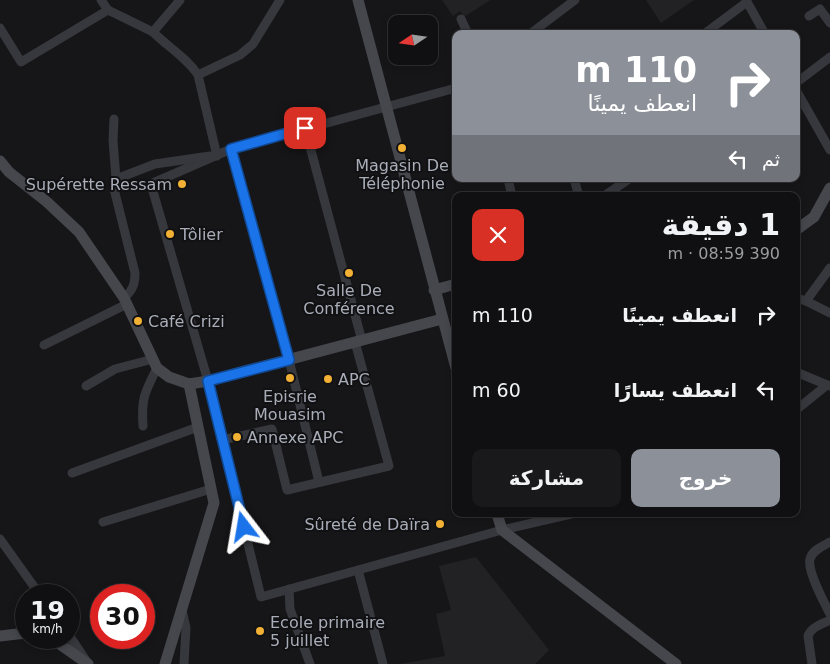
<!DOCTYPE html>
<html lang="ar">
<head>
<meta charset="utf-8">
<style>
  body { margin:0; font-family:"DejaVu Sans",Vazirmatn,sans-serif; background:#19191b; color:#f1f3f6; direction:rtl; height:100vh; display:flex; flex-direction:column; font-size:19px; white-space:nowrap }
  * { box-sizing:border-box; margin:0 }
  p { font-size:16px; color:#9c9d9f }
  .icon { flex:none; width:28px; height:28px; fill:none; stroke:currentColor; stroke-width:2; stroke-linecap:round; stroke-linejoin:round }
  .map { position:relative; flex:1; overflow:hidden; direction:ltr }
  .drawer { position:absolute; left:452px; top:192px; width:348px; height:325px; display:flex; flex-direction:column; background:#101012; border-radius:10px; box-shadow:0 2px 8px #0003,0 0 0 1px #303032; direction:rtl }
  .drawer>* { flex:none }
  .guide { position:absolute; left:452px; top:30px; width:348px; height:152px; border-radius:10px; box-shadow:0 2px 8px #0003,0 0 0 1px #303032; direction:rtl; background:#8c9099; color:#fff; overflow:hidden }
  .needle { width:32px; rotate:257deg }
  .buttons { position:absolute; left:388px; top:15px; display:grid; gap:10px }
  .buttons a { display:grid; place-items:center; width:50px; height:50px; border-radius:10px; background:#101012; box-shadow:0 2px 8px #0003,0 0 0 1px #303032; font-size:25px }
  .speed { position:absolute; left:15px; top:584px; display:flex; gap:10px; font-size:25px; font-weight:700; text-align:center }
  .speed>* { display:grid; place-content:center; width:65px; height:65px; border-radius:50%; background:#101012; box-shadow:0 2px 8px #0003,0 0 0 1px #303032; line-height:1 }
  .speed small { font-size:12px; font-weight:400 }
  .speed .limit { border:8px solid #d22; background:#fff; color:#111 }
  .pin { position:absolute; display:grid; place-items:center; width:42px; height:42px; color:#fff; margin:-21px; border-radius:10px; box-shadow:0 2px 8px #0006 }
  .me { position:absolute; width:55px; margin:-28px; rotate:346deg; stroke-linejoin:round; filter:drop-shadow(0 0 4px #0008) }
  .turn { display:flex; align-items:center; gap:18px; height:105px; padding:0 20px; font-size:22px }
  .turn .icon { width:65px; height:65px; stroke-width:2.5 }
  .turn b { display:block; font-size:35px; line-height:42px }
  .then { display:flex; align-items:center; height:48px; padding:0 20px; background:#0003; gap:10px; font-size:19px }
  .round { display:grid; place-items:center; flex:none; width:52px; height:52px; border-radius:10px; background:#19191b }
  .headline { display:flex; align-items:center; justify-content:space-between; height:85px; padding:0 20px }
  h1 { font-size:30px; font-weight:600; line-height:38px }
  .button { display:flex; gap:10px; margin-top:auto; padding:10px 20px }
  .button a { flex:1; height:58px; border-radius:10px; background:#8c9099; color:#fff; font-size:20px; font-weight:600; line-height:58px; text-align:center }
  .button a+a { background:#19191b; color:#f1f3f6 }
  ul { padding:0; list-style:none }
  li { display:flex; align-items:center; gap:15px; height:75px; padding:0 20px }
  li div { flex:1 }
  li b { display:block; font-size:19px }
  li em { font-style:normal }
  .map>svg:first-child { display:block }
  .built { fill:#222225 }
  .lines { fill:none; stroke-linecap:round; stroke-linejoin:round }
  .street { stroke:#37383d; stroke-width:9 }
  .secondary { stroke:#45474d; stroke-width:11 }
  .route-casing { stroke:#114b97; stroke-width:12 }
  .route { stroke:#1a73e8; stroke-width:9 }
  .poi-dot { fill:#f2b134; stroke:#111113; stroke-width:2 }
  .labels { text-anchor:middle; stroke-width:4; stroke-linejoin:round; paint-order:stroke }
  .poi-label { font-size:16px; fill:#a8adb8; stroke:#111113; text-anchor:start }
</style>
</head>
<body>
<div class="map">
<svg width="830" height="664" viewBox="0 0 830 664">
  <rect width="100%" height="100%" fill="#161618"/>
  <g class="built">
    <path d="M442,0H490L464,17L460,11L453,16Z"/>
    <path d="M646,0H694L661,23Z"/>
    <path d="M476,557L549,650L535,664H399L445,656L436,614L451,610L439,566Z"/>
  </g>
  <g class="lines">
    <g class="street">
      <path d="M101,0L108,10"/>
      <path d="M746,0L765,34"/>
      <path d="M809,16L820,9L830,23"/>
      <path d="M461,19L468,34"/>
      <path d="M0,28L21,62L108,10L153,32L180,0"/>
      <path d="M153,32C168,47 187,58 198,75L217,156"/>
      <path d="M530,34L575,0"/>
      <path d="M704,34L747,2"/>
      <path d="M198,75L240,55L253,44L280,0"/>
      <path d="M796,83L830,57"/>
      <path d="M456,88L231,149L153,183L152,188L208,381L261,597L502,530L571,514"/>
      <path d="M796,90L830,150"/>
      <path d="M114,119L113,140L116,179"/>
      <path d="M305,128L362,341"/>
      <path d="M231,149L289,360L319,482"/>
      <path d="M508,179L512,196"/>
      <path d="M574,179L579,196"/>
      <path d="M604,196L629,179"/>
      <path d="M124,298C133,290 135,284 135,273L114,189L116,179L155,164L210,156"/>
      <path d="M796,298L806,301L830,268"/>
      <path d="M806,301L830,313"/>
      <path d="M44,345L127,304"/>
      <path d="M796,372L830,386"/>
      <path d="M86,386L115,369L153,359"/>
      <path d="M796,410L827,385"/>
      <path d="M143,426C141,398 145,392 157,368"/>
      <path d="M222,440L272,429L287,490L389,466L355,342"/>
      <path d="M72,473L198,427"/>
      <path d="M103,522L211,489"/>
      <path d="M0,539L40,595"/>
      <path d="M830,542C823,546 812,550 810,559C807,571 824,602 830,614"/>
      <path d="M358,570L383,664"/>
      <path d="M289,589L290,609L310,664"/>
      <path d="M182,610L186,628L184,664"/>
      <path d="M69,635L87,662"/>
      <path d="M812,664L808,636C811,627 822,624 830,620"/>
    </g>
    <g class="secondary">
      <path d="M358,0L456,368"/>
      <path d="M0,161L9,172L47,202L79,232L124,298L157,368L169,377L189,384L208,381L442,319"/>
      <path d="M796,230L814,217L830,188"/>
      <path d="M434,290L456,284"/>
      <path d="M497,514L502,530L676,664"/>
      <path d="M0,636L26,633"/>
      <path d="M51,638L88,664"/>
      <path d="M165,664L214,503L189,384"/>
    </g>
  </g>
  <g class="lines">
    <defs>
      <path id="route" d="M244,527L208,381L289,360L231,149L305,128"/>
    </defs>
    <use href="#route" class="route-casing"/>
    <use href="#route" class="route"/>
  </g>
  <g class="poi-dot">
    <circle cx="402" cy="148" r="5"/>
    <circle cx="182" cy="184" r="5"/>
    <circle cx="170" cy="234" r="5"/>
    <circle cx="349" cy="273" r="5"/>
    <circle cx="138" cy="321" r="5"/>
    <circle cx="290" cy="378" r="5"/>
    <circle cx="328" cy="379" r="5"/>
    <circle cx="237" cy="437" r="5"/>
    <circle cx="440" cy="524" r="5"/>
    <circle cx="260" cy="631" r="5"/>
  </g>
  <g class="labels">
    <g class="poi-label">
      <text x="402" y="171" text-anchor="middle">Magasin De<tspan x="402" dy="18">Téléphonie</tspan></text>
      <text x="172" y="190" text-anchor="end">Supérette Ressam</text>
      <text x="180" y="240">Tôlier</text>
      <text x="349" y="296" text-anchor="middle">Salle De<tspan x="349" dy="18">Conférence</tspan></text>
      <text x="148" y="327">Café Crizi</text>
      <text x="338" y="385">APC</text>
      <text x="290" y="402" text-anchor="middle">Episrie<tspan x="290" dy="18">Mouasim</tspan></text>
      <text x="247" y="443">Annexe APC</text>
      <text x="430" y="530" text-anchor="end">Sûreté de Daïra</text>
      <text x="270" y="628">Ecole primaire<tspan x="270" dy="18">5 juillet</tspan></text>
    </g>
  </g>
</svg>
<div class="buttons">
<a><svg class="needle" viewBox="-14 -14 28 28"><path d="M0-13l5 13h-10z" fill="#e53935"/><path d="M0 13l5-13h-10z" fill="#9c9d9f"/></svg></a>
</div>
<div class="speed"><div>19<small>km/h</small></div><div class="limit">30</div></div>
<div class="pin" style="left:305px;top:128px;background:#d93025"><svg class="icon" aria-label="arrive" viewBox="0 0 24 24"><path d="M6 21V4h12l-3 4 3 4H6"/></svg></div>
<svg class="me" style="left:244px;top:527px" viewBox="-20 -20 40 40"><path d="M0-17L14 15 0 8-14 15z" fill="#1a73e8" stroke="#fff" stroke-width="4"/></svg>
<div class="guide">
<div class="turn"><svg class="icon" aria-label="right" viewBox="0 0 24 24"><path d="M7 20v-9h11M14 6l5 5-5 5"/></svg><div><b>110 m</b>انعطف يمينًا</div></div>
<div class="then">ثم<svg class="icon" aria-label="left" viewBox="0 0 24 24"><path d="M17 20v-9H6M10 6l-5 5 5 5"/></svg></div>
</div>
<section class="drawer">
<div class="headline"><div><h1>1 دقيقة</h1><p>390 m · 08:59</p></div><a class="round" style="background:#d93025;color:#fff"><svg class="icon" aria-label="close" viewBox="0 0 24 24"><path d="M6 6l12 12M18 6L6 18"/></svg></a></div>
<ul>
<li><svg class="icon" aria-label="right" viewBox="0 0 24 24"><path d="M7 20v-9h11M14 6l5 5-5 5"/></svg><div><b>انعطف يمينًا</b></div><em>110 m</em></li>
<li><svg class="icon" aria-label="left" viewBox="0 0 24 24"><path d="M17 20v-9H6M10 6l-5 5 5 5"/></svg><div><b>انعطف يسارًا</b></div><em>60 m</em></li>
</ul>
<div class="button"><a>خروج</a><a>مشاركة</a></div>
</section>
</div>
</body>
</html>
